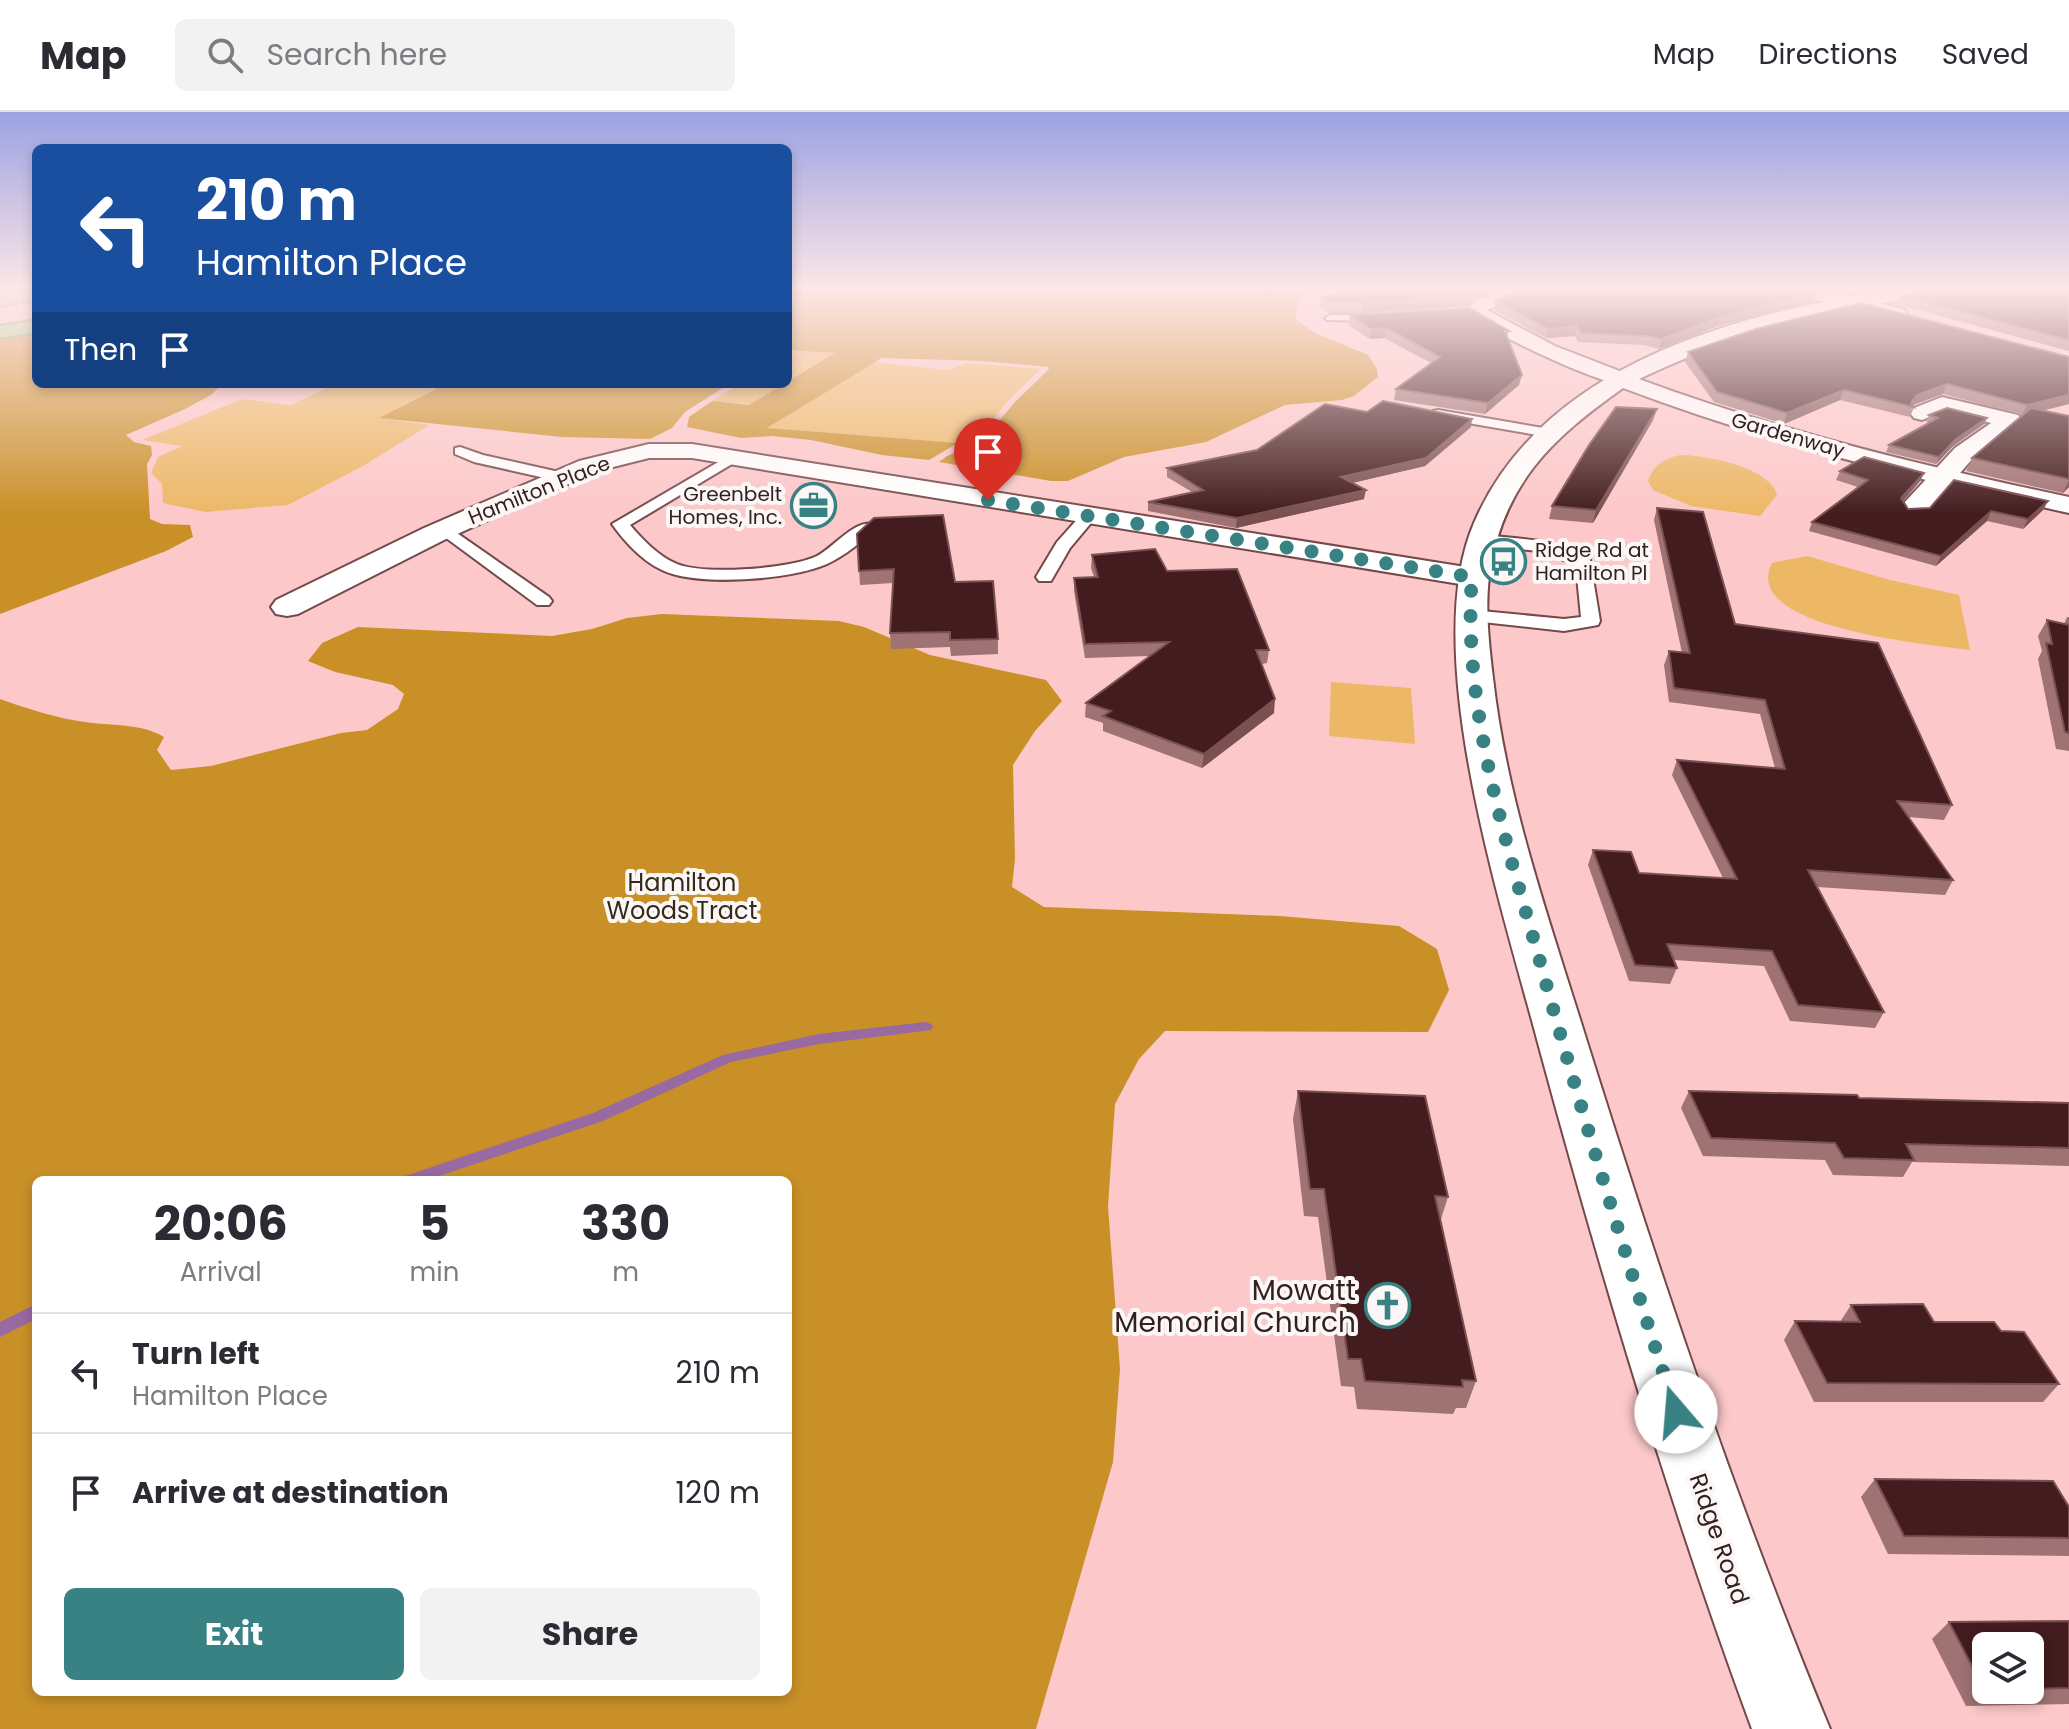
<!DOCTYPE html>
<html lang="en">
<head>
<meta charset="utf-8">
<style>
  body { margin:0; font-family:Poppins,sans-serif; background:#f2f2f3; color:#2b2b33; height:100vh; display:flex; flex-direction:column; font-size:30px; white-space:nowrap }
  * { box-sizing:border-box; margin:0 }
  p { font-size:26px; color:#7c7c81 }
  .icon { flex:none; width:44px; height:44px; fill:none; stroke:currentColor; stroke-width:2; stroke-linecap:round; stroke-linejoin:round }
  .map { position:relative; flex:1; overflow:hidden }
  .sheet { position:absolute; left:32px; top:1064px; width:760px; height:520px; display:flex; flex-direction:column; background:#fff; border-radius:12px; box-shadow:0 4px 12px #0003 }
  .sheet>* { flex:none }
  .top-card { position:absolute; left:32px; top:32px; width:760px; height:244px; border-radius:12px; box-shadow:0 4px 12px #0003; background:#1a4fa0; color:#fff; overflow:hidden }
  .controls { position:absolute; left:1972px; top:1520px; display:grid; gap:16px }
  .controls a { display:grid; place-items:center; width:72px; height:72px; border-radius:12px; background:#fff; box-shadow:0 4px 12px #0003; font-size:40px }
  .pin { position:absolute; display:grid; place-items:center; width:68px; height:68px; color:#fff; margin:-82px -34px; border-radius:50% 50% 50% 0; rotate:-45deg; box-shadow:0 0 8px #0007 }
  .pin .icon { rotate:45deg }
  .me { position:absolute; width:88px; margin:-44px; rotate:342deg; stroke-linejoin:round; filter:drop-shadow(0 0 6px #0008) }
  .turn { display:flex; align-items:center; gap:28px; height:168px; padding:0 32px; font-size:36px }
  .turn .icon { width:104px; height:104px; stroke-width:2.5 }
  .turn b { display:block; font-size:56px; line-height:68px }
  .then { display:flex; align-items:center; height:76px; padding:0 32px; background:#0003; gap:16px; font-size:30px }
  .eta { display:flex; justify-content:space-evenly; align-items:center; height:136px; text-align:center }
  .eta b { font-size:48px; font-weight:700; line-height:56px }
  .primary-button { display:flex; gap:16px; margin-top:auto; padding:16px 32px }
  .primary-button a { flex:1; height:92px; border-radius:12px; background:#398284; color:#fff; font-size:32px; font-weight:700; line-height:92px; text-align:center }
  .primary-button a+a { background:#f2f2f3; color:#2b2b33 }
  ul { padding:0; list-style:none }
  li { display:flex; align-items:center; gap:24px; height:120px; padding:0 32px; border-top:2px solid #e1e1e2 }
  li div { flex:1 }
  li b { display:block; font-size:30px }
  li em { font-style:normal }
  header { display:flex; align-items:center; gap:48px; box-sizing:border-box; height:112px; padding:0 40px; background:#fff; border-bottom:2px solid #e1e1e2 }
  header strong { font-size:38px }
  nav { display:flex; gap:44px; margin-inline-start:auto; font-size:28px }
  .search { width:560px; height:72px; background:#f2f2f3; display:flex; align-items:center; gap:20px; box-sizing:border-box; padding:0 28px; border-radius:12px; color:#7c7c81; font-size:30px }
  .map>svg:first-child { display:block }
  .green { fill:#ecb866 }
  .forest { fill:#c99027; fill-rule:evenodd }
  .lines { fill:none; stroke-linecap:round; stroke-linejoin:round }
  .stream { fill:#9969a2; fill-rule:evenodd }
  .lane-casing { stroke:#74494a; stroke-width:4 }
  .street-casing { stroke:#74494a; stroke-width:4 }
  .secondary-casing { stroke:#74494a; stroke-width:4 }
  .highway-casing { stroke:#6e9855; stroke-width:4 }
  .lane { fill:#fff; fill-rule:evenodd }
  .street { fill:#fff; fill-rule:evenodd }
  .secondary { fill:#fff; fill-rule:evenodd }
  .highway { fill:#8ed871; fill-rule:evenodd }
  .wall { fill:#9f7274; fill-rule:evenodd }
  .shaded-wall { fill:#7a5051 }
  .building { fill:#421c1e; stroke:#7a5051; stroke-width:2 }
  .route { stroke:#398284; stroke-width:14; stroke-dasharray:0 25.2 }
  .labels { text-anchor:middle; stroke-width:8; stroke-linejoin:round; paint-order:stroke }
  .far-street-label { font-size:20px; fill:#332021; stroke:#fcf7f7 }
  .far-poi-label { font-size:20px; fill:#332021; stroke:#fcf7f7; text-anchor:end }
  .park-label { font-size:24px; fill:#352a19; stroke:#fcf7f7 }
  .street-label { font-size:24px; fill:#332021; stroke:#fcf7f7 }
  .near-poi-label { font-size:28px; fill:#332021; stroke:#fcf7f7; text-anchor:end }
</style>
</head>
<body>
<header>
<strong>Map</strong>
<div class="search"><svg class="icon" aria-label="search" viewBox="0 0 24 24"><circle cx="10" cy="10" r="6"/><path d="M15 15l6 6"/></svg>Search here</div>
<nav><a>Map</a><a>Directions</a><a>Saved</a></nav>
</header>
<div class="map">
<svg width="2069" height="1617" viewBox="0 0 2069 1617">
  <rect width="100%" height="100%" fill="#fcc8c9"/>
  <g class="green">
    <path d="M801,236L836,241L788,270V244Z"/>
    <path d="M873,250L947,258L967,251L1040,257L1006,291L973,332L766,317Z"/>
    <path d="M335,272H403L438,277L381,306L429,313L363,354L288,393L205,400L163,391L162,372L151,361L158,345L182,334L142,328L242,287L291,293Z"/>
    <path d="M740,272H784L749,293L712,289Z"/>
    <path d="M1680,343C1705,343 1770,355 1777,383L1760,404L1691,394L1653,378L1648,369C1653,353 1664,347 1680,343Z"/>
    <path d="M1807,444L1890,468L1959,483L1970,538C1936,533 1738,517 1772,451Z"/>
    <path d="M1331,570L1411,576L1415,632L1329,624Z"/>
  </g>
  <g class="forest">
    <path d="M788,176H1337L1301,186L1295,207L1315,221L1368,243L1377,257L1378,265L1354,284L1342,288L1285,293L1206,330L1124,345L1068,369H1051L939,350L947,344L981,331L1014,291L1049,257L1048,255L982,249L882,246L767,316L958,331L929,348L882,343L811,328L772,324L741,326L687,315L689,305L712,289L749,293L835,241L788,238Z"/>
    <path d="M36,221V272H222L211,283L185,297L126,323L134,330L151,334L152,343L147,352L150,407L162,412L190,413L193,425L166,439L0,502V226Z"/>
    <path d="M420,272H729L685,300L672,316L650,327L562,325L379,306L437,277Z"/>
    <path d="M662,502L839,509L864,515L930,543L1046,568L1062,589L1035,619L1013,653L1015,747L1012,775L1044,795L1280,804L1399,814L1437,837L1449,878L1428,920L1165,919L1139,947L1115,992L1108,1094L1120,1257L1113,1350L1036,1617H0V587C28,597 56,606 85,610C111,614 141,611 164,625L157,638L171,658L211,654L341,621L367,618L398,597L404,582L393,573L335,560L308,549L322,531L358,515L552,524L592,517L627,506ZM36,1068H788V1580H36Z"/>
  </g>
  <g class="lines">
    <g class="stream">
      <path d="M926,910L931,912L933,915L931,918L819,932L731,950L603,1009L427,1068H403L405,1064L593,1001L723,943L819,922Z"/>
      <path d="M36,1192V1207L0,1225V1210Z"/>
    </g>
    <defs>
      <g id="lane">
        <path d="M1331,203H1384L1390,206L1384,209L1327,208L1325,206Z"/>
        <path d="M1438,298L1549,317L1556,321L1549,325L1433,305V299Z"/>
        <path d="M460,335L483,343L568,362L571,365L563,370L474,350L455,342V336Z"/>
        <path d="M732,342L737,343V349L630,413C643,428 658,444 677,452C704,463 791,457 817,444C833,436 855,407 874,412L876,415C864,429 844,444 827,452C791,468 697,475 662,458C641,448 625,430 612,412Z"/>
        <path d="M1088,400L1096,405L1070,436L1051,469H1039L1036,465L1057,430L1082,402Z"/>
        <path d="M444,412L549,485L552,489L549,493H537L438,420L436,417Z"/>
        <path d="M1481,423C1518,427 1559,426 1590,448L1600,509L1598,513L1564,519L1464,508L1462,504L1471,498L1564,507L1581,505L1576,454L1547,440L1475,432L1473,428L1475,424Z"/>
      </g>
      <g id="street">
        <path d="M1512,176H1584L1575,181L1510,187L1487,198L1555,234L1630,263L1633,268L1630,273C1609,278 1479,216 1465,199L1477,188Z"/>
        <path d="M1781,176H1814L1904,197L1906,201L1897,207L1784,180Z"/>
        <path d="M1942,285L2018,303L2022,308L1973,346L1924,403H1904L1900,397L1904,391L1955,336L1991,311L1944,299L1922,308L1914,306L1910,301L1914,296Z"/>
        <path d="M649,332H692L717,336L1472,456L1483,459L1487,465L1483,471L1472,474L692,346H649L597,359L444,428L298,502L287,504L276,502L271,495L276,488L424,416L579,349Z"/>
      </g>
      <path id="secondary" d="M1907,176H1957L1948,181C1840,197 1738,219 1639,267C1779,319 1923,354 2069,385V401C1918,368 1768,331 1623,276C1551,327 1502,373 1489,465C1485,497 1489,533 1493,566C1506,682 1544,793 1579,904C1654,1145 1733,1383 1830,1617H1752C1669,1392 1601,1163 1538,931C1503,798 1418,540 1474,411C1544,248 1748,198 1907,176Z"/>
      <g id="highway">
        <path d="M36,178V188L0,194V182Z"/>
        <path d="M36,208V220L0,226V214Z"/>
      </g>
    </defs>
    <use href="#lane" class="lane-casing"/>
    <use href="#street" class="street-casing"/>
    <use href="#secondary" class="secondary-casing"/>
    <use href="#highway" class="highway-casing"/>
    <use href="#lane" class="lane"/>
    <use href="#street" class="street"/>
    <use href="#secondary" class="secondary"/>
    <use href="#highway" class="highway"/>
  </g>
  <g class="wall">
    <path d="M1330,176H1500L1476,185L1467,194L1362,201H1329L1319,194L1321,184L1340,182Z"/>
    <path d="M1832,176H1886L1856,181Z"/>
    <path d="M2069,178V239L1897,192L1900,184Z"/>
    <path d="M1816,181L1813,190L1718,214L1659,237L1644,233L1578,230L1575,224L1546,226L1494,198L1495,189Z"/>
    <path d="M1350,203L1509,219L1507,226L1519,273L1485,302L1394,288L1396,277L1431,251L1384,226L1370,227L1348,213Z"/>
    <path d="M1688,240L2069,245V292L2042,299L2069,304V375L2063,381L1966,359L1972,346L2022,303L1943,282L1913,293L1914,295L1910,305L1840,288L1784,312L1714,290L1685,250Z"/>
    <path d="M1367,300L1471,315L1425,354L1352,371L1364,387L1236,416L1148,399V390L1192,380L1167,365V356L1257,338Z"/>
    <path d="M1929,303L1987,306L1984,312L1953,334L1936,352L1886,340L1889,333L1930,310H1926Z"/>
    <path d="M1653,308L1593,411L1549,407L1552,394Z"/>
    <path d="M1840,359L1924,361L1920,369L1903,389L1908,397L2048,389L2043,398L2023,417L1987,409L1936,454L1809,419L1812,410L1858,375L1836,368Z"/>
    <path d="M1657,396L1735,512L1952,693L1944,708L1908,705L1953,768L1945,783L1817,775L1884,900L1875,916L1790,909L1764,854L1674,848L1677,856L1670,872L1629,869L1588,753L1593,738L1639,761L1723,766L1672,663L1677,648L1775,656L1760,602L1669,590L1664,553L1669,539L1682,541L1654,408Z"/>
    <path d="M857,422L955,470L998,527V542L951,544L950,535L891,537L890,521L893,471L860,473Z"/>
    <path d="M1092,443L1167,459L1269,538L1267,551L1262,552L1274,601L1202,656L1103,619V611L1085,605L1086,591L1150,544L1085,546L1074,479V466L1094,465L1091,456Z"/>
    <path d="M2067,505H2069V639L2056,637L2038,547L2042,539L2038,524L2047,508L2064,512Z"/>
    <path d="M1298,979L1448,1085L1440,1110L1476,1269L1466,1296H1456L1453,1302L1357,1297L1354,1275L1341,1274L1318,1105L1304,1104L1293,1007Z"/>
    <path d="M1689,979L1859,986L2069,991V1054L1912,1050L1903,1065L1833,1063L1825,1048L1703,1044L1681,996Z"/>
    <path d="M1851,1193L1934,1210L2001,1219L2059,1272L2043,1290H1814L1784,1228L1795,1209L1840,1210Z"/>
    <path d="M1875,1367L2069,1395V1444L1888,1442L1861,1385Z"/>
    <path d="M2069,1509V1592L1966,1594L1932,1527L1949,1510ZM1986,1534H2030V1578H1986Z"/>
  </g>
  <g class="shaded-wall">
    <path d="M1477,176H1500L1476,185L1467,194L1362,201L1363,191Z"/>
    <path d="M1857,176H1886L1856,181Z"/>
    <path d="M1816,181L1813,190L1718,214L1659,237L1662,227L1721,205Z"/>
    <path d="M1577,214L1575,224L1546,226L1548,217Z"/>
    <path d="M1386,216L1384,226L1370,227L1371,217Z"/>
    <path d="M1522,263L1519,273L1485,302L1488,291Z"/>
    <path d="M1947,272L1943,282L1913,293L1911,291L1917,283Z"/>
    <path d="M1844,278L1840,288L1784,312L1787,301Z"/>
    <path d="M2069,283V292L2022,303L2027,293Z"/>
    <path d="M1657,297L1653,308L1593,411L1596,398Z"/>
    <path d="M1987,306L1984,312L1953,334L1936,352L1939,345L1956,327Z"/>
    <path d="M1472,307L1471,315L1425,354L1339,374L1341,365Z"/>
    <path d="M1924,361L1920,369L1898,395L1901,386Z"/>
    <path d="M2069,368V375L2063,381Z"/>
    <path d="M1366,378L1364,387L1236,416L1237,406Z"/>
    <path d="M2048,389L2043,398L2023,417L2028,407Z"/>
    <path d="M1991,399L1987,409L1936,454L1941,444Z"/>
    <path d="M1275,587L1274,601L1202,656L1204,642Z"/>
  </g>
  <g class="building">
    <path d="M1348,176H1477L1468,183L1363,191L1331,190L1321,184L1356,181Z"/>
    <path d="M1568,176H1795L1816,181L1721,205L1662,227L1647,224L1581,221L1577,214L1548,217L1495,189L1513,181Z"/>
    <path d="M1946,176H2066L2069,178V228L1900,184Z"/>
    <path d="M1861,191L2069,245V283L2027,293L1947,272L1917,283L1911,291L1914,295L1844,278L1787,301L1717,280L1688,240L1756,217Z"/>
    <path d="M1470,196L1509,219H1505L1522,263L1488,291L1396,277L1440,245L1386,216L1371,217L1350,203Z"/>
    <path d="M1383,289L1472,307L1426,346L1341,365L1366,378L1237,406L1148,390L1203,378L1167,356L1257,338L1325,292L1367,300Z"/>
    <path d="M1616,295L1657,297L1596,398L1552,394L1589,333Z"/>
    <path d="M1947,296L1987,306L1956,327L1939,345L1889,333L1938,306L1929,303Z"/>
    <path d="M2031,296L2069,304V367L1972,346Z"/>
    <path d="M1864,345L1924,361L1901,386L1908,397L1930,396L1954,368L2048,389L2028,407L1991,399L1941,444L1812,410L1868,368L1840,359Z"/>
    <path d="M1657,396L1703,400L1735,512L1878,531L1952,693L1897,689L1953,768L1808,758L1884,900L1798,893L1772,839L1667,832L1677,856L1635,853L1593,738L1631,740L1639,761L1737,767L1677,648L1785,657L1765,588L1674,576L1669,539L1690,541Z"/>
    <path d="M943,403L955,470L993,469L998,527L950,528V520L890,521L894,457L859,459L857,422L874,406Z"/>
    <path d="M1155,437L1167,459L1237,457L1269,538H1256L1275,587L1204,642L1103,604L1111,599L1086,591L1169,530L1085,532L1074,466L1098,465L1092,443Z"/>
    <path d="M2047,508L2069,513V621L2065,620L2046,531L2052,532Z"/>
    <path d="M1298,979L1425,984L1448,1085L1435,1084L1476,1269L1462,1268L1463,1275L1365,1269L1361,1247H1348L1324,1077H1310Z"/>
    <path d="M1689,979L1857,983L1859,986L2069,991V1036L1906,1032L1914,1048L1844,1046L1835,1031L1711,1026Z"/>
    <path d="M1923,1192L1934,1210H1994L2001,1219L2024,1220L2059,1272L1827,1271L1795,1209L1860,1210L1851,1193Z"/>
    <path d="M1875,1367L2053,1369L2069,1395V1426L1904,1424Z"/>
    <path d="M2069,1509V1576L2030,1577V1534H1986V1577H1984L1949,1510Z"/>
  </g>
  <linearGradient id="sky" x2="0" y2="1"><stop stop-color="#9aa2e2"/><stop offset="0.44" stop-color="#fee6e7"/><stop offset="1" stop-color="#fee6e7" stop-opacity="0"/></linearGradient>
  <rect width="2069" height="403" fill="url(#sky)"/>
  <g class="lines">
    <path class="route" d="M988,388L1472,465C1462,590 1505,727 1539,846C1581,999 1627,1149 1676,1300"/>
  </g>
  <defs>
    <symbol id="office-ring" viewBox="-11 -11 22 22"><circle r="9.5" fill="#fcf7f7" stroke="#398284" stroke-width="1.5"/><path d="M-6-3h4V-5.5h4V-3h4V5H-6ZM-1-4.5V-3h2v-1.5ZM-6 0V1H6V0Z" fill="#398284"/></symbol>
    <symbol id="bus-ring" viewBox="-11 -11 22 22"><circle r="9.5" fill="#fcf7f7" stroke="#398284" stroke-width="1.5"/><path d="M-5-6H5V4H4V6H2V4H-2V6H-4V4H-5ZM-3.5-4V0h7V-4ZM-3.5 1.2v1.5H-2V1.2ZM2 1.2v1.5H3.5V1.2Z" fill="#398284"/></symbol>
    <symbol id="church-ring" viewBox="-11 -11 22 22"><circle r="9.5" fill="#fcf7f7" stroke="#398284" stroke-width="1.5"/><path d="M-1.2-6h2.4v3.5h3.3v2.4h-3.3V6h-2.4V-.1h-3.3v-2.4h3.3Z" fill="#398284"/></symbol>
  </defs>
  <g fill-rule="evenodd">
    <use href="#office-ring" x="788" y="368" width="51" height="51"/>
    <use href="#bus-ring" x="1478" y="424" width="51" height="51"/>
    <use href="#church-ring" x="1362" y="1168" width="51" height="51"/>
  </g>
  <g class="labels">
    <g class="far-street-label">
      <text transform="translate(1788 323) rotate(16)" y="7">Gardenway</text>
      <text transform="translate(539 378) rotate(-22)" y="7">Hamilton Place</text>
    </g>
    <g class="far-poi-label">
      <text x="782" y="389">Greenbelt<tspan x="782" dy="23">Homes, Inc.</tspan></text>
      <text x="1535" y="445" text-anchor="start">Ridge Rd at<tspan x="1535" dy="23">Hamilton Pl</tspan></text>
    </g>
    <g class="park-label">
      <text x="682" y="779">Hamilton<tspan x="682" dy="28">Woods Tract</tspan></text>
    </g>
    <g class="street-label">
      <text transform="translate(1719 1427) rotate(71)" y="8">Ridge Road</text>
    </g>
    <g class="near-poi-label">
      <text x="1356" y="1188">Mowatt<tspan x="1356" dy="32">Memorial Church</tspan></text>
    </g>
  </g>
</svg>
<div class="controls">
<a><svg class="icon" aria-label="layers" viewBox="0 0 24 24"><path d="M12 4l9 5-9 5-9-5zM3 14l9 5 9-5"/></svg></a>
</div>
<div class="pin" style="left:988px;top:388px;background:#d93025"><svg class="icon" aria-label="arrive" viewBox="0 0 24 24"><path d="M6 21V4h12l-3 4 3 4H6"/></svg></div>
<svg class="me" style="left:1676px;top:1300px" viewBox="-20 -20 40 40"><circle r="19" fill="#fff"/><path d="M0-13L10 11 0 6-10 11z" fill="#398284"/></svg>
<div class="top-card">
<div class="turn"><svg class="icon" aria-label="left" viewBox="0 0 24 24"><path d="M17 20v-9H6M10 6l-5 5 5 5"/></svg><div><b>210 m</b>Hamilton Place</div></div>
<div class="then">Then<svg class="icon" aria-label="arrive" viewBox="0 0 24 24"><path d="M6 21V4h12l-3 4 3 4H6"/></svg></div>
</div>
<section class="sheet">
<div class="eta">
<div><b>20:06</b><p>Arrival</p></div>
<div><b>5</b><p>min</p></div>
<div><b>330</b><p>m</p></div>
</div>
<ul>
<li><svg class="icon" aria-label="left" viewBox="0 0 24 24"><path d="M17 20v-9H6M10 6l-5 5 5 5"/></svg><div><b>Turn left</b><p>Hamilton Place</p></div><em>210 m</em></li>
<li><svg class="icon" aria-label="arrive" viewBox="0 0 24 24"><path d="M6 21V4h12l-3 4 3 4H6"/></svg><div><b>Arrive at destination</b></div><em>120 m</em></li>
</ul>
<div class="primary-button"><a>Exit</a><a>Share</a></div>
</section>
</div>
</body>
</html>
